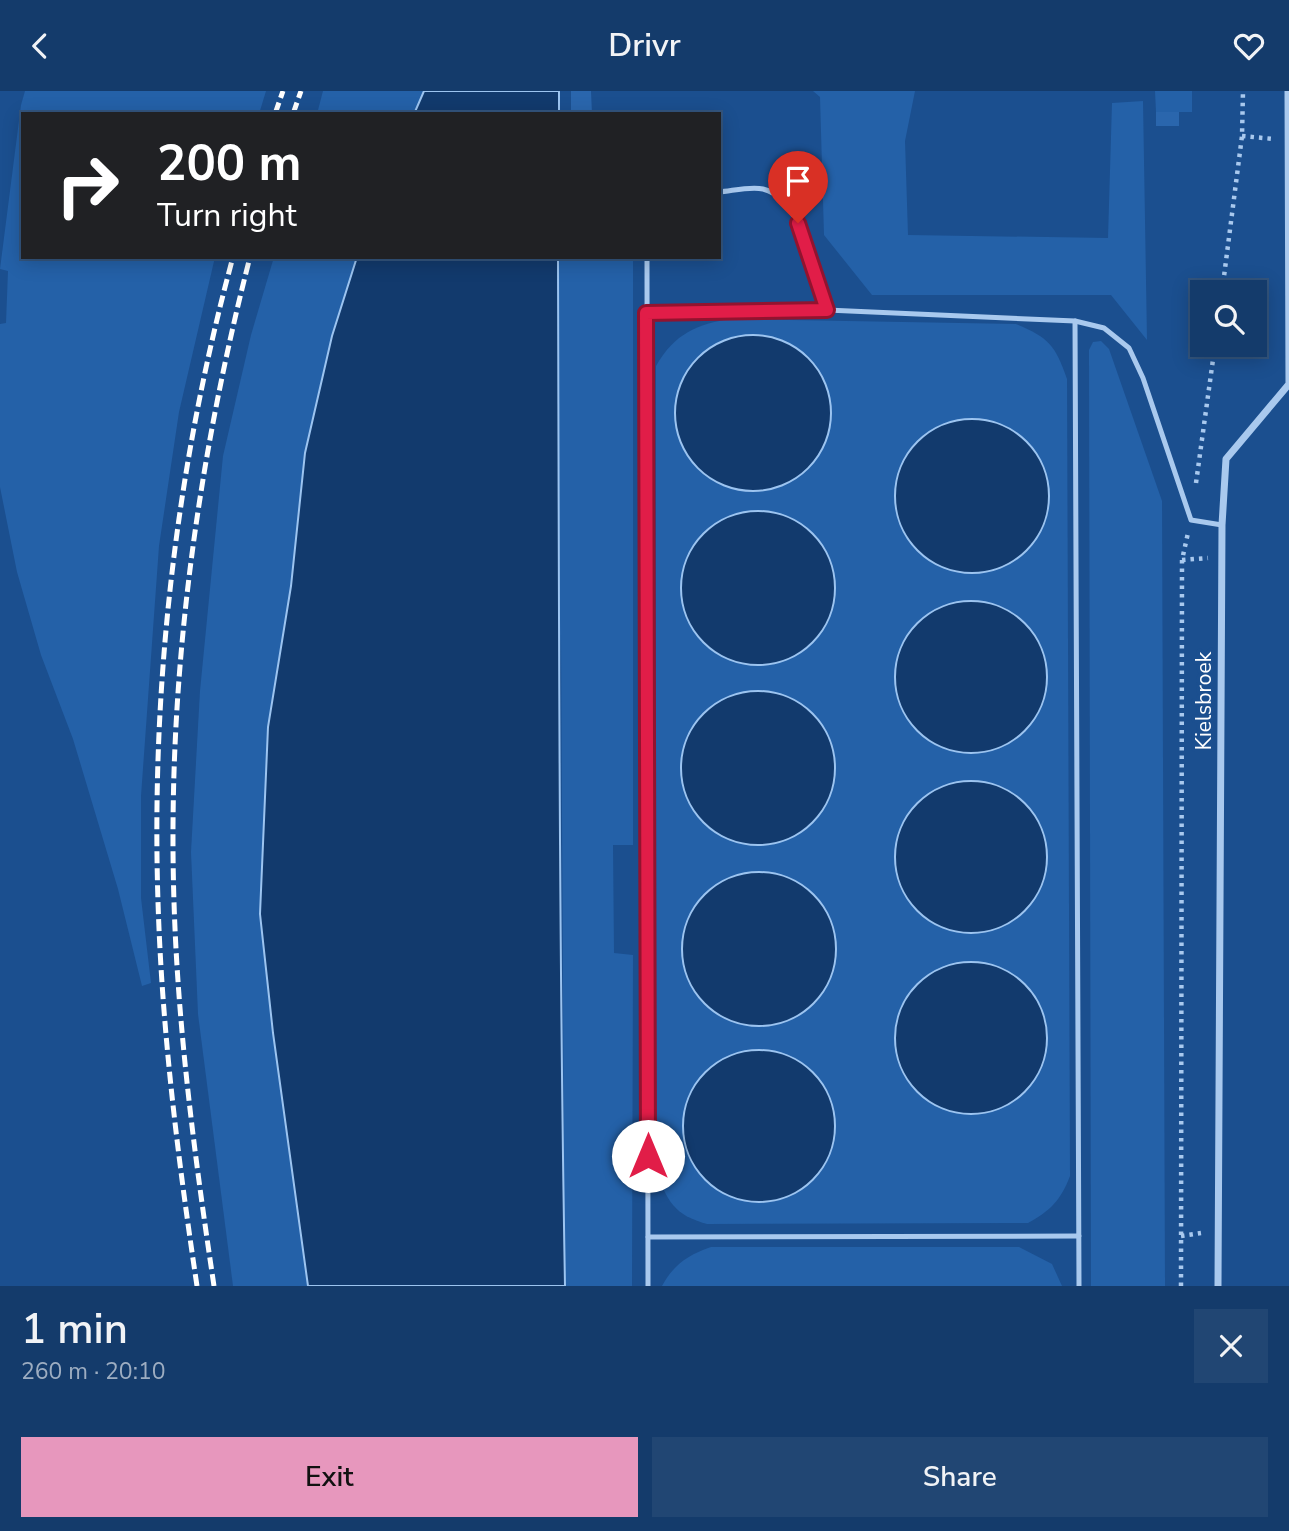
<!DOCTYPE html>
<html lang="en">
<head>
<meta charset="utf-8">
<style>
  body { margin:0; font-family:"Nunito Sans",sans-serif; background:#214673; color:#f1f3f6; height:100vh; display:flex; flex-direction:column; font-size:26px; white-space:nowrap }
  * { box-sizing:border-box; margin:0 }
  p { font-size:23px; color:#9dadc1 }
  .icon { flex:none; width:38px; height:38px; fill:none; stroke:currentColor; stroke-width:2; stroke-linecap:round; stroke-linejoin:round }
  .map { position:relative; height:1195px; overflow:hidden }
  .details { display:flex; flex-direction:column; background:#143b6b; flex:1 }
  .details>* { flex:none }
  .top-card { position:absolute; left:21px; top:21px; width:700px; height:147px; border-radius:0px; box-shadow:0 4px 18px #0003,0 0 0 2px #33557e; background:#202124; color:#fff; overflow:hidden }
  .controls { position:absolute; left:1190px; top:189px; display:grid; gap:14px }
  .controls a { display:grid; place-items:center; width:77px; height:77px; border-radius:0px; background:#143b6b; box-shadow:0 4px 18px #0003,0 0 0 2px #33557e; font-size:35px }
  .pin { position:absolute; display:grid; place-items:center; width:60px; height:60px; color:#fff; margin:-72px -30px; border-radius:50% 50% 50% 0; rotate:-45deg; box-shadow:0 0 7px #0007 }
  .pin .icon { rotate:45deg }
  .me { position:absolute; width:77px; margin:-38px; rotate:0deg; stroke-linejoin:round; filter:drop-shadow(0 0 5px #0008) }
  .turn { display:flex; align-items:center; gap:24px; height:147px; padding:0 21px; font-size:32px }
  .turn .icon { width:91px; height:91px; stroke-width:2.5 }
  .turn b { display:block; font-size:49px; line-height:60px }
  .round { display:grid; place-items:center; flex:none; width:74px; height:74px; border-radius:0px; background:#214673 }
  .head { display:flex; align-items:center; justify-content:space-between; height:119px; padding:0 21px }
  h1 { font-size:42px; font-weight:600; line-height:52px }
  .button { display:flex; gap:14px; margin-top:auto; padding:14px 21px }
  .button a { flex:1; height:80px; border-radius:0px; background:#e797bd; color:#111; font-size:28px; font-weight:600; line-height:80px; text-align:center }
  .button a+a { background:#214673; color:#f1f3f6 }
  header { display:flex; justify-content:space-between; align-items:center; height:91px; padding:0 21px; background:#143b6b; font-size:32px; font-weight:600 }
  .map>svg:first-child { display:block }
  .green { fill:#2461a8; fill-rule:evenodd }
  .water { fill:#123a6d; stroke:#9cc4f0; stroke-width:2 }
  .building { fill:#2a66ad }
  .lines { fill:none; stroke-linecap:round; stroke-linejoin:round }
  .path { stroke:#a9c9ee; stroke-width:4.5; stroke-dasharray:3.5 5; stroke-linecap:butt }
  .lane { stroke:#a9c9ee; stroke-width:5 }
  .street { stroke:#a9c9ee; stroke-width:7 }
  .rail { stroke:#fff; stroke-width:5; stroke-dasharray:12 5; stroke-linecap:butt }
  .route-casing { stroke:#92132f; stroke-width:18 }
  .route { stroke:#e11d48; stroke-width:12 }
  .labels { text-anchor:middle; stroke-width:7; stroke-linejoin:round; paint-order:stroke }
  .street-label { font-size:21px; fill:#fff; stroke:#1b4f8f }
</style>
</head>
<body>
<header><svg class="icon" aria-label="back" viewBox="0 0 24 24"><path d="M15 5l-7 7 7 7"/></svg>Drivr<svg class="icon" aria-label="heart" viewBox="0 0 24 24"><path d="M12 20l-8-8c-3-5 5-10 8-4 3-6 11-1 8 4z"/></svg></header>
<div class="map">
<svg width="1289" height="1195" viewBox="0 0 1289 1195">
  <rect width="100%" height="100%" fill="#1b4f8f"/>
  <g class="green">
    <path d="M25,0H266L259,23H23V166H215L179,321L159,455L141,705V807L151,892L142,895L118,798L73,648L41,564L17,481L0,396V233L6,232L8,180L0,178L21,14Z"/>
    <path d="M323,0H435L426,23H317Z"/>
    <path d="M813,0H915L905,50L908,144L1108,147L1112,12L1143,10L1147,249L1111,204H872L824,144L820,6Z"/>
    <path d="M1155,0H1192V21H1156Z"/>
    <path d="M274,166H375L342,1195H233L198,923L191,761L200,600L223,365L251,244Z"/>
    <path d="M511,166H633V754H613L614,862L633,864L632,1195H514ZM561,543L564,1088V1089L557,721Z"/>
    <path d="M733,228L1016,233C1049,247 1055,254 1067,288L1070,1085C1061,1109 1050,1120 1028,1132L707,1133C674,1124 667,1110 656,1079V275C674,243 698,232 733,228Z"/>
    <path d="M1101,250L1109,258L1162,410L1165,1195H1091L1089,259L1093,251Z"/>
    <path d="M711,1156H1019L1052,1173L1062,1195H662C674,1173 688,1164 711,1156Z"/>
  </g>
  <g class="water">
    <path d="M424,0H559V23H414Z"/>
    <path d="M357,166H558C559,509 559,852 565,1195H308L273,942L260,823L268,636L291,495L305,362L332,245Z"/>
    <circle cx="753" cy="322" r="78"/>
    <circle cx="972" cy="405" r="77"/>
    <circle cx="758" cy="497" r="77"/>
    <circle cx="971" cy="586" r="76"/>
    <circle cx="758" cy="677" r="77"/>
    <circle cx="971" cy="766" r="76"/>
    <circle cx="759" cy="858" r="77"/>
    <circle cx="971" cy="947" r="76"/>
    <circle cx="759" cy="1035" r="76"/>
  </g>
  <g class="building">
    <path d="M571,0H591L592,23H571Z"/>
    <rect x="1156" y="21" width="23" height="14"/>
  </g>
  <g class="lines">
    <g class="path">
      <path d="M1242,45L1274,48"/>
      <path d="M1222,201L1242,45L1243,0"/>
      <path d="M1196,392L1215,254"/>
      <path d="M1182,469L1208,467"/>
      <path d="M1181,1145L1201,1142"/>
      <path d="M1181,1195L1182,469L1188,442"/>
    </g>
    <g class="lane">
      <path d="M719,101C732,100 750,95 763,98C802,107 817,186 827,219L1075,230L1104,237L1129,257L1143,287L1191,429L1222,434"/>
      <path d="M647,166L648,1195"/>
      <path d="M646,222L827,219"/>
      <path d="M1075,230L1079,1195"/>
      <path d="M648,1146L1079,1145"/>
    </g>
    <path class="street" d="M1218,1195L1222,434L1226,368L1289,293L1288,0"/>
    <g class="rail">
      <path d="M275,23L283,0"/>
      <path d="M293,23L301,0"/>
      <path d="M197,1195C178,1068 162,940 158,811C151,595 176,375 233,166"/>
      <path d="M214,1195C195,1068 178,940 174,811C167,593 196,376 250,166"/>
    </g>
  </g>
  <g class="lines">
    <defs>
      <path id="route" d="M648,1065L646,222L827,219L798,132"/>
    </defs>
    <use href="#route" class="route-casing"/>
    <use href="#route" class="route"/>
  </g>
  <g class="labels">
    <g class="street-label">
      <text transform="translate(1204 610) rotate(-90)" y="7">Kielsbroek</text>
    </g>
  </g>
</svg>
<div class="controls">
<a><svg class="icon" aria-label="search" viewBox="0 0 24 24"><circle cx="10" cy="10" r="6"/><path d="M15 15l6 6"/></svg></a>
</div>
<div class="pin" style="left:798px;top:132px;background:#d93025"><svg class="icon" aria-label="arrive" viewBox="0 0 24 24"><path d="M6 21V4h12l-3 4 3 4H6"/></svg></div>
<svg class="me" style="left:648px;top:1065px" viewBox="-20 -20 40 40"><circle r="19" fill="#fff"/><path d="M0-13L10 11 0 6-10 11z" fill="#e11d48"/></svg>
<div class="top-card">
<div class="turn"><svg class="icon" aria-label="right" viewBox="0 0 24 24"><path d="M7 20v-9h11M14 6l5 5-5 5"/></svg><div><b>200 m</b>Turn right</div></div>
</div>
</div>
<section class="details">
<div class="head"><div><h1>1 min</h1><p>260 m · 20:10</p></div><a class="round"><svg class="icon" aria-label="close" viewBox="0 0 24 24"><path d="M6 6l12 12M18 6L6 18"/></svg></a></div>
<div class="button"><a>Exit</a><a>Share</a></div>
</section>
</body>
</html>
